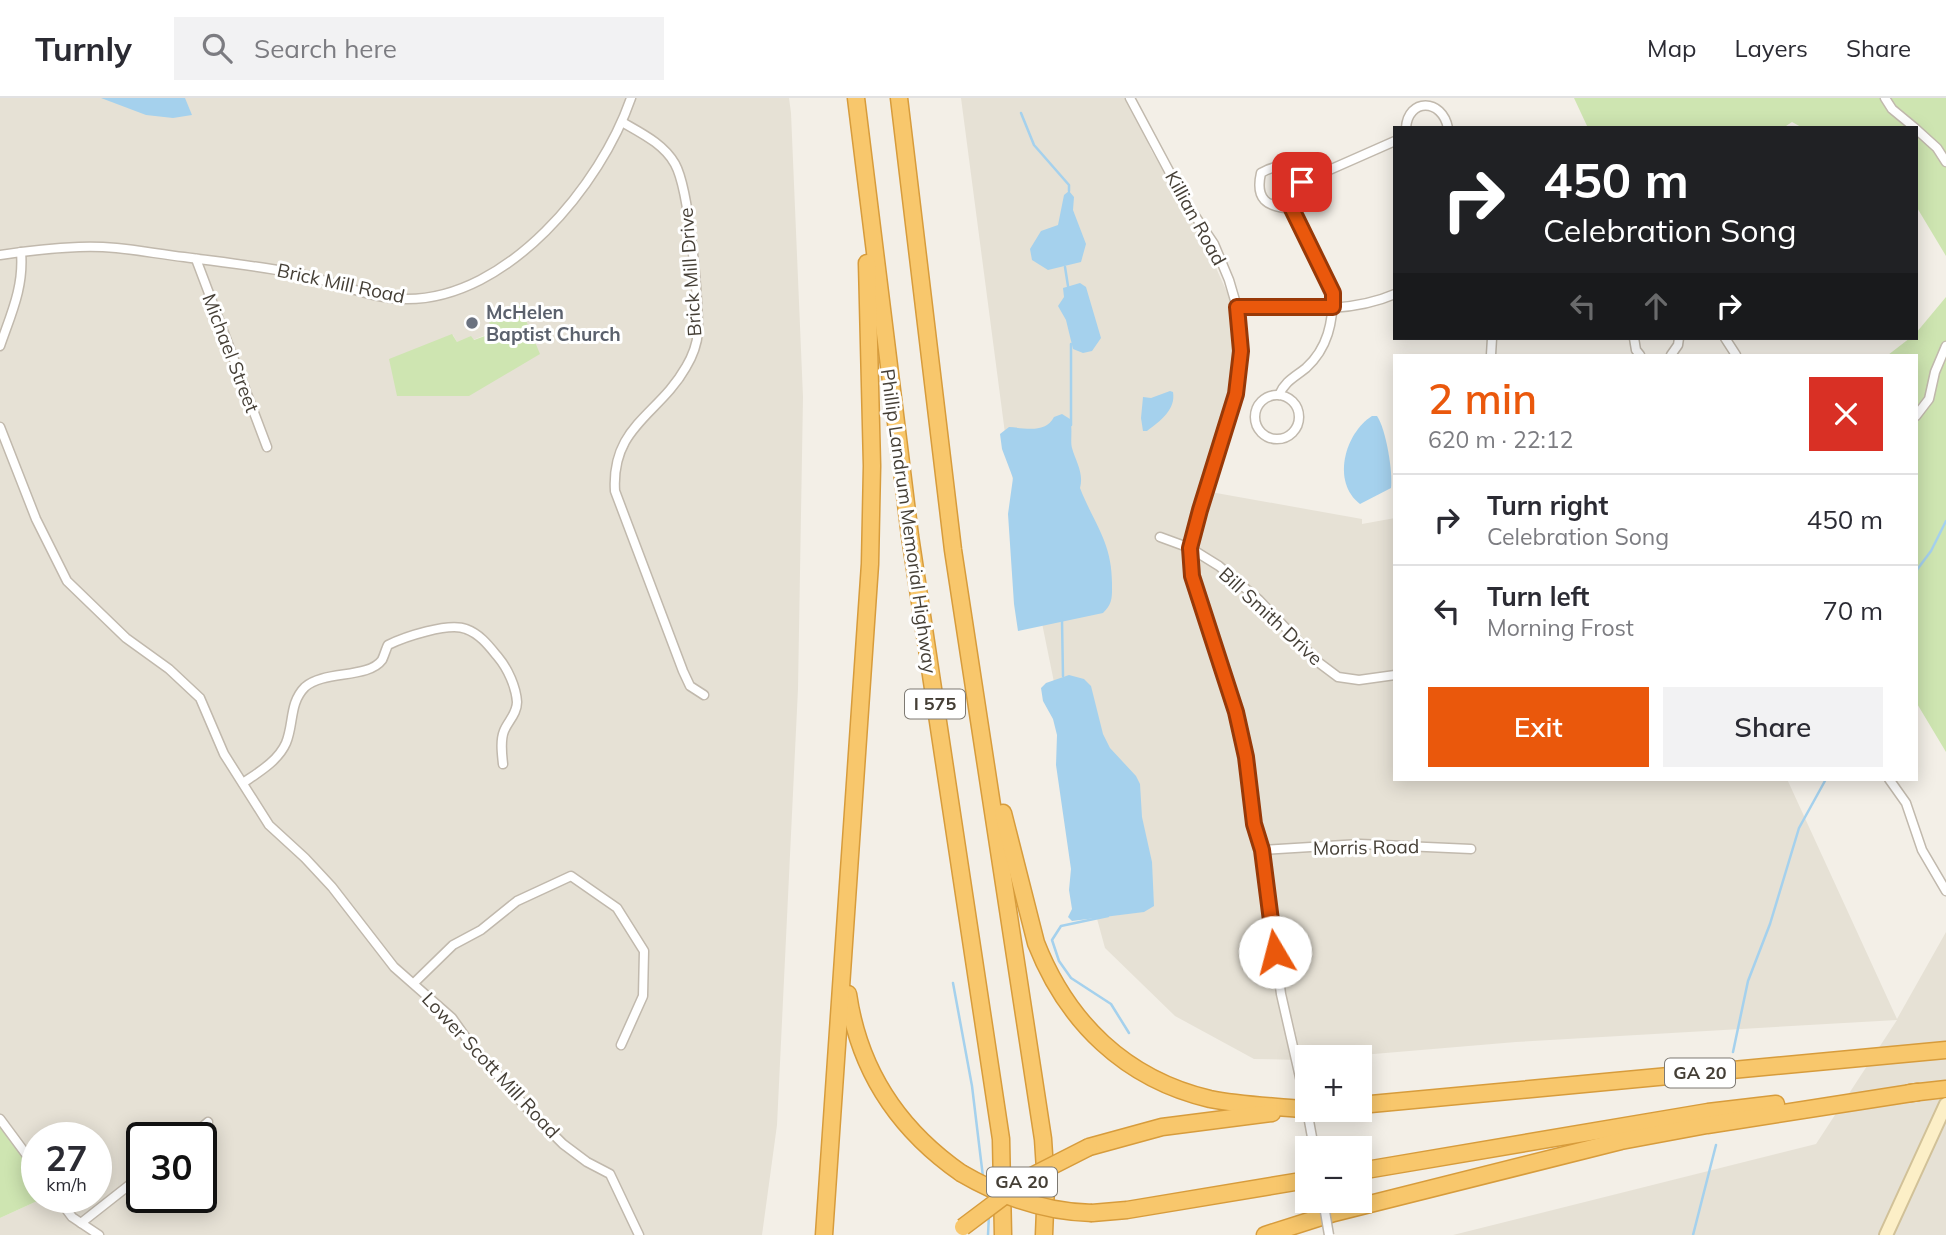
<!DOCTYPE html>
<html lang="en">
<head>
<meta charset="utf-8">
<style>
  body { margin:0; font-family:Mulish,sans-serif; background:#f2f2f3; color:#2b2b33; height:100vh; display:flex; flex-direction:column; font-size:26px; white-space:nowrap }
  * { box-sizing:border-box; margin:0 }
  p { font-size:23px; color:#7c7c81 }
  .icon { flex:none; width:38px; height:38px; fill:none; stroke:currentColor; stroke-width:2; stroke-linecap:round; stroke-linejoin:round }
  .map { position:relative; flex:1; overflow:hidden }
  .side { position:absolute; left:1393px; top:256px; width:525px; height:427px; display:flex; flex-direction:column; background:#fff; border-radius:0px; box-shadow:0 4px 18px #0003 }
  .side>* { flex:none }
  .guide { position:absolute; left:1393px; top:28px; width:525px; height:214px; border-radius:0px; box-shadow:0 4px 18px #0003; background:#202124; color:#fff; overflow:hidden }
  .controls { position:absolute; left:1295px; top:947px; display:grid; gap:14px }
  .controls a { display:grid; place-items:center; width:77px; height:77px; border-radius:0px; background:#fff; box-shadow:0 4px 18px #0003; font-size:35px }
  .speed { position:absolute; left:21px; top:1024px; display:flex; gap:14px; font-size:35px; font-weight:700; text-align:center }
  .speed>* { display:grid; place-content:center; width:91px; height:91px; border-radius:50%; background:#fff; box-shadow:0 4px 18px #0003; line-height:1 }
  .speed small { font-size:18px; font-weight:400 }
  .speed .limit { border:4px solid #111; border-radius:10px; background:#fff; color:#111 }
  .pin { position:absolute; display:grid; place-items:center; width:60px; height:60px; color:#fff; margin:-30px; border-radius:14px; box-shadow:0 4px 10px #0006 }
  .me { position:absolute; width:77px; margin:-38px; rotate:352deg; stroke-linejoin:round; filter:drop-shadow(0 0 5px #0008) }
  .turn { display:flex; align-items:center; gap:24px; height:147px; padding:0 35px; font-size:32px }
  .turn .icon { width:91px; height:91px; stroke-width:2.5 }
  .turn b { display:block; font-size:49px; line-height:60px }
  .lanes { display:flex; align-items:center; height:66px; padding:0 35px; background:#0003; justify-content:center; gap:35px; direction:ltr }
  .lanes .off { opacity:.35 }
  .round { display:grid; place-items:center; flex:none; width:74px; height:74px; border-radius:0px; background:#f2f2f3 }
  .overview { display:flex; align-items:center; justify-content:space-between; height:119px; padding:0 35px }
  h1 { font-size:42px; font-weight:600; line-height:52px; color:#ea580c }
  .button { display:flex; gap:14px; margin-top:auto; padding:14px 35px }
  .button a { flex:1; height:80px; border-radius:0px; background:#ea580c; color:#fff; font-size:28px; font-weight:600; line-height:80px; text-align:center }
  .button a+a { background:#f2f2f3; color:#2b2b33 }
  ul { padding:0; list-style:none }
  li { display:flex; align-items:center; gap:21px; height:91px; padding:0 35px; border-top:2px solid #e1e1e2 }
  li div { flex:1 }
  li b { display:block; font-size:26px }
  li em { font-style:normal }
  header { display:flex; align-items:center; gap:42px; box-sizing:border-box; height:98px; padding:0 35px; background:#fff; border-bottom:2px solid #e1e1e2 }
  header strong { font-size:33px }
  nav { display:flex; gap:38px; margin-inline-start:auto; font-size:24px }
  .search { width:490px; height:63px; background:#f2f2f3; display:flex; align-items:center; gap:18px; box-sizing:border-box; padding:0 24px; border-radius:0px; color:#7c7c81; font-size:26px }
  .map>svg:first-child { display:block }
  .residential { fill:#e6e1d5; fill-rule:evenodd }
  .green { fill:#cee5b1 }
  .water { fill:#a5d1ed }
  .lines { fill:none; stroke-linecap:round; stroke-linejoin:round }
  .stream { stroke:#a5d1ed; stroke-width:2.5 }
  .street-casing { stroke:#c1b9ad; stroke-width:11 }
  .secondary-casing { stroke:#d1c198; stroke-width:16 }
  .highway-casing { stroke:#d79c3c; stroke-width:19 }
  .street { stroke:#fff; stroke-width:8 }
  .secondary { stroke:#fcefc7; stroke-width:12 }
  .highway { stroke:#f8c76c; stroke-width:16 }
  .street-bridge-casing { stroke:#c1b9ad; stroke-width:11; stroke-linecap:butt }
  .highway-bridge-casing { stroke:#d79c3c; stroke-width:19; stroke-linecap:butt }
  .street-bridge { stroke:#fff; stroke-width:8 }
  .highway-bridge { stroke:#f8c76c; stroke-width:16 }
  .route-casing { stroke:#983908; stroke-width:18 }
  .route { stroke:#ea580c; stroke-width:12 }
  .worship-dot { fill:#6b7280; stroke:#fff; stroke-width:2.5 }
  .labels { text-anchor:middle; stroke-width:6; stroke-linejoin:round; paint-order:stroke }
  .shield { fill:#fff; stroke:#7d7972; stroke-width:2 }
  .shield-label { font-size:18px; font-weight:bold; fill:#453f36 }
  .street-label { font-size:19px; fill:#453f36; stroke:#fff }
  .worship-label { font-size:19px; font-weight:bold; fill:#5b616d; stroke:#fff; text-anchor:start }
</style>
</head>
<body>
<header>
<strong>Turnly</strong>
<div class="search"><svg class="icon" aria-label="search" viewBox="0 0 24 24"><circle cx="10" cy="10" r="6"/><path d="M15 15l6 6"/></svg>Search here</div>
<nav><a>Map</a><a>Layers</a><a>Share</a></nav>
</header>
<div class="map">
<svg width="1946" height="1137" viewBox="0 0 1946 1137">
  <rect width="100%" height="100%" fill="#f3efe7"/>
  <g class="residential">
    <path d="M0,0H789L791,15L803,299L798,591L777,1027L762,1137H0V1120L46,1099H96V1040H37V1077L0,1026ZM493,234L397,298L453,237L457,244L473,242ZM142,1040H201V1099H142Z"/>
    <path d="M961,0H1130L1151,52L1198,130L1235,212L1238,282L1205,393L1362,421V426L1395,420V681H1787L1897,921L1946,834V1137H1453L1816,1046L1897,922L1516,944L1338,959H1307V962H1303L1254,961L1175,918L1105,850L1090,795L1056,594L1008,358Z"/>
  </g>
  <g class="green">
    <path d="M1574,0H1946V158L1916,108V30H1803L1792,24L1783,30H1588Z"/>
    <path d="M1946,199V654L1916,604V257H1888L1910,240H1916V235Z"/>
    <path d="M520,208L540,256L469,298H397L389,261L452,236L457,244L471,238L474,242L493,235L488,221Z"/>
    <path d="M0,1026L37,1077V1099H46L0,1120Z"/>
  </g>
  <g class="water">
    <path d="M101,0H185L192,17L173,20L146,17Z"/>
    <path d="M1069,93L1074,99L1073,112L1086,146L1081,164L1048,172L1032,162L1030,151L1041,133L1058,127L1064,97Z"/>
    <path d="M1080,185L1086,189L1101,240L1092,253L1083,255L1073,251L1066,222L1058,208L1064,199L1063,190Z"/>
    <path d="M1170,293L1173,294C1176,312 1160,323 1147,333H1143L1141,320L1143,299L1151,300Z"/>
    <path d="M1062,316L1070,321C1073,331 1070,343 1072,350C1076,364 1084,375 1080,390C1094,426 1112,444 1112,485C1112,498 1113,506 1103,515L1018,533L1014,506L1008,416L1013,380L1002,351L1000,336L1009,329C1025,330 1045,336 1054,319Z"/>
    <path d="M1372,318H1377C1386,331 1393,374 1391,390L1360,406C1331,384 1345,335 1372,318Z"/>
    <path d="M1069,577L1084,581L1091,588L1103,636L1110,650L1136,678L1140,686L1142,719L1152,764L1154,808L1144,814L1072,823L1068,819L1072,811L1069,792L1071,771L1056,667L1057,637L1053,621L1043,603L1041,590L1046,585Z"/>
  </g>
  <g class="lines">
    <g class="stream">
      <path d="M1021,15L1034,47L1069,87V93"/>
      <path d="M1065,169L1068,188"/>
      <path d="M1071,246V327"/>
      <path d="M1916,473L1931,453L1946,423"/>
      <path d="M1062,523L1063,578"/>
      <path d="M1108,818L1061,828L1052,842L1059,863L1071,880L1111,906L1129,935"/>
      <path d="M953,885L972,988L983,1079"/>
      <path d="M1733,954L1748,883L1770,826L1799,730L1826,681"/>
      <path d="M988,1137L989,1116"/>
      <path d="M1693,1137L1716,1047"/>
    </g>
    <defs>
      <g id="street">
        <path d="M1130,0L1185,103L1214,146L1229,182L1239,216L1241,253L1236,296L1204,393L1190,450L1192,478L1236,614L1246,659L1254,726L1262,752L1281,896L1307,1010"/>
        <path d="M1885,0L1892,11L1915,30"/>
        <path d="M622,24C641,35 664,46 675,66C690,93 698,201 698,234C697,246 692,259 686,269C659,317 611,328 615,393L683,573L690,588L704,597"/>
        <path d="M1406,30C1408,0 1442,0 1448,30"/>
        <path d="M1916,31L1937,50L1946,64"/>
        <path d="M1292,111C1266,109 1255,101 1261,75C1279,64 1288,69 1302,84"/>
        <path d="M0,157C26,153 53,150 79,149C114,147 149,155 184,159C221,164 258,168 294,175C332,182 368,201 407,201C508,201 601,87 631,0"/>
        <path d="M196,161L267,349"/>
        <path d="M1237,209C1289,210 1347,217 1395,196"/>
        <path d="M1634,240L1636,252L1640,257"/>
        <path d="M1725,240L1736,257"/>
        <path d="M0,248C11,216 24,189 21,154"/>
        <path d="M1491,257L1492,240"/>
        <path d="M1671,257L1678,247L1679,240"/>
        <circle cx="1277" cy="319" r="22"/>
        <path d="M1279,297C1285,283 1295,279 1306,270C1328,250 1333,224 1333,195L1292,111L1293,92L1302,84L1395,43"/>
        <path d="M1916,318L1929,301L1935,274L1946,248"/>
        <path d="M0,329L36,421L67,483L126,540L169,571L200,600L224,656L269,727L305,760L332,789L394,869L452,920L469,944L525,1008L563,1046L587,1064L610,1076L639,1137"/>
        <path d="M1160,439L1190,450L1219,468L1259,502L1318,564L1338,579L1359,582L1395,577"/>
        <path d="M1889,681L1906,705L1922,752L1946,793"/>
        <path d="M243,685C259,674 278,663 286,645C294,626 289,605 305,589C324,572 368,581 382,562C384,558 386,551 388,547C404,539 449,524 466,531C480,536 489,548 498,559C508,571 516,589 517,604C517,616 508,623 504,633C500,643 502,656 503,666"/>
        <path d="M1262,752L1360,746L1471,751"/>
        <path d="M414,885L453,847L481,832L517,803L571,778L617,810L644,853L643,898L621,947"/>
        <path d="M1307,1012L1314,1050"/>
        <path d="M0,1021L37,1071"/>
        <path d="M189,1040L208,1024"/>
        <path d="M57,1099L72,1119L99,1137"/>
        <path d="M81,1125L142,1077"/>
      </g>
      <path id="secondary" d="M1886,1137L1946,1006"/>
      <g id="highway">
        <path d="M856,0L910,438L1001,1041L1003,1137"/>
        <path d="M899,0L953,452L1043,1041L1046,1087L1044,1137"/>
        <path d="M1003,715L1036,845C1067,924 1125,981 1210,1001C1239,1007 1271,1008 1301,1011"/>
        <path d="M848,896C859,972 898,1031 961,1075"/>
        <path d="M1910,995L1946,991"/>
        <path d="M1360,1007L1946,952"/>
        <path d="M1089,1049L1162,1029L1272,1015"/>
        <path d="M1360,1073L1708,1014L1776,1006"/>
        <path d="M1092,1115L1127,1112L1307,1082"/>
        <path d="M824,1137L870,466L872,368L867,165"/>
        <path d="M1265,1137L1334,1115L1621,1043L1707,1027L1918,994"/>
      </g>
    </defs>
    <use href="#street" class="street-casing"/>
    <use href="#secondary" class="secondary-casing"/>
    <use href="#highway" class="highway-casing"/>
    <use href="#street" class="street"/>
    <use href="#secondary" class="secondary"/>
    <use href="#highway" class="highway"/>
    <defs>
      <path id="street-bridge" d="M1323,1102L1329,1137"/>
      <g id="highway-bridge">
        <path d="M961,1075C1002,1099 1044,1114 1092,1115"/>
        <path d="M963,1129L1028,1080L1089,1049"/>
      </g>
    </defs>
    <use href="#street-bridge" class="street-bridge-casing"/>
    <use href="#highway-bridge" class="highway-bridge-casing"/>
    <use href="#street-bridge" class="street-bridge"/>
    <use href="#highway-bridge" class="highway-bridge"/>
  </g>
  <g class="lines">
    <defs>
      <path id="route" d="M1275,854L1262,752L1254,726L1246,659L1236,614L1192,478L1190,450L1200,412L1236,296L1241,253L1237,209H1333V195L1292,111L1293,92L1302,84"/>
    </defs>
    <use href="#route" class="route-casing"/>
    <use href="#route" class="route"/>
  </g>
  <circle class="worship-dot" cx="472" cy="225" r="7"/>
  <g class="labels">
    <g class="shield">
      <rect x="905" y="591.5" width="60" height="29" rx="5"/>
      <rect x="1665" y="960.5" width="70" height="29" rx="5"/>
      <rect x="987" y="1069.5" width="70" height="29" rx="5"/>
    </g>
    <g class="shield-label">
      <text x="935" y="612">I 575</text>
      <text x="1700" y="981">GA 20</text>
      <text x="1022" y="1090">GA 20</text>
    </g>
    <g class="street-label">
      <text transform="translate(1196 120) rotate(61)" y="7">Killian Road</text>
      <text transform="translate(690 174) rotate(-94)" y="7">Brick Mill Drive</text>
      <text transform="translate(341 185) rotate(12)" y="7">Brick Mill Road</text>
      <text transform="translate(231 255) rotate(69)" y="7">Michael Street</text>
      <text transform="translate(909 423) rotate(82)" y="7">Phillip Landrum Memorial Highway</text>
      <text transform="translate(1271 518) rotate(43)" y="7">Bill Smith Drive</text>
      <text transform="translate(1366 749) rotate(-1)" y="7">Morris Road</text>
      <text transform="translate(491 967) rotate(47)" y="7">Lower Scott Mill Road</text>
    </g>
    <g class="worship-label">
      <text x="486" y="221">McHelen<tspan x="486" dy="22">Baptist Church</tspan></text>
    </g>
  </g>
</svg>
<div class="controls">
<a>+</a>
<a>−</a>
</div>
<div class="speed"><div>27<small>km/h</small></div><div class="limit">30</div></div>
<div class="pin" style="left:1302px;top:84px;background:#d93025"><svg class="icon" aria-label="arrive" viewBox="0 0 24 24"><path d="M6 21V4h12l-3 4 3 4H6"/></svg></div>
<svg class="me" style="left:1275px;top:854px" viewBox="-20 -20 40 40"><circle r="19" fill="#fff"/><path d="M0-13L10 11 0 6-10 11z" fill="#ea580c"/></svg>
<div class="guide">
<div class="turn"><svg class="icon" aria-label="right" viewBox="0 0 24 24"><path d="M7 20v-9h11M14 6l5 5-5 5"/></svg><div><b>450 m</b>Celebration Song</div></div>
<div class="lanes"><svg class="icon off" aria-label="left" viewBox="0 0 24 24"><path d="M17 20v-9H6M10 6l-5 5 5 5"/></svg><svg class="icon off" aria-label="ahead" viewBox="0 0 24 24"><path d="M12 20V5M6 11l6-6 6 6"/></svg><svg class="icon" aria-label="right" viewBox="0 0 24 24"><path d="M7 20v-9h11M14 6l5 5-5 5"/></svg></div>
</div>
<section class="side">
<div class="overview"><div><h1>2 min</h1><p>620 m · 22:12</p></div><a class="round" style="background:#d93025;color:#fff"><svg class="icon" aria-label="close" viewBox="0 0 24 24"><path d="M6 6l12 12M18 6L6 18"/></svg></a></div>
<ul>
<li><svg class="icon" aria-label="right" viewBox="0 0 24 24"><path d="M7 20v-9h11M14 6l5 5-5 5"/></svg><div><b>Turn right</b><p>Celebration Song</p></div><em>450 m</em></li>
<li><svg class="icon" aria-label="left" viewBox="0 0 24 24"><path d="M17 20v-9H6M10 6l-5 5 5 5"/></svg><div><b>Turn left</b><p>Morning Frost</p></div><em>70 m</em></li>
</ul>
<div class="button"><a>Exit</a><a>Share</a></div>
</section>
</div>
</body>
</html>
